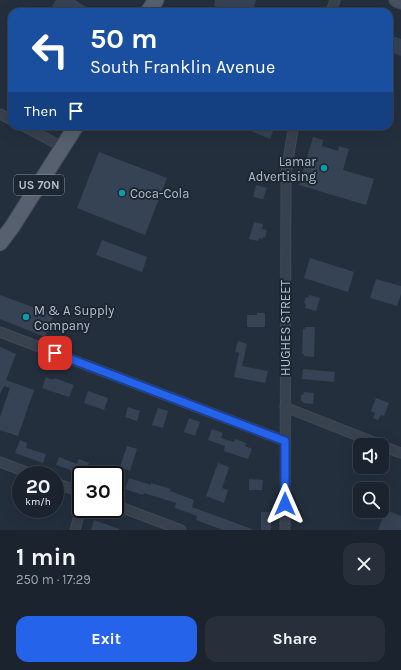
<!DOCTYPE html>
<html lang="en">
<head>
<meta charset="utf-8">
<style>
  body { margin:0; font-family:Karla,sans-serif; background:#282f3a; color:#f1f3f6; height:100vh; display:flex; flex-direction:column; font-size:15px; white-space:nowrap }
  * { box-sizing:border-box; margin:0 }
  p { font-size:13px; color:#a0a4aa }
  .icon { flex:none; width:22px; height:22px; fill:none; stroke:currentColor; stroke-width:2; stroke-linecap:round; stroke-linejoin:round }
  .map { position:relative; height:530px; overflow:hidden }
  .details { display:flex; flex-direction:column; background:#1b232e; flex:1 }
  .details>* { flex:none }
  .top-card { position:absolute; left:8px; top:8px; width:385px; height:122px; border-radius:12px; box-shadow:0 4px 16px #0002,0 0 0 1px #39404a; background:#1a4fa0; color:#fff; overflow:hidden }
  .fabs { position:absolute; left:353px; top:438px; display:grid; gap:8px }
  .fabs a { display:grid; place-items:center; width:36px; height:36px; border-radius:8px; background:#1b232e; box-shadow:0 4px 16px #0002,0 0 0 1px #39404a; font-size:20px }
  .speed { position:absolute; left:12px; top:466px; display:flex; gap:8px; font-size:20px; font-weight:700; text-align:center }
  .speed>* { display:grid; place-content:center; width:52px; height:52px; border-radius:50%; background:#1b232e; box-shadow:0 4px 16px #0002,0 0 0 1px #39404a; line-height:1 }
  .speed small { font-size:10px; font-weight:400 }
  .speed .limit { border:2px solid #111; border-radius:6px; background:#fff; color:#111 }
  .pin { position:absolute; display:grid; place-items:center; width:34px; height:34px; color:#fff; margin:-17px; border-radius:8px; box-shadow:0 2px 6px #0006 }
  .me { position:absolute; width:44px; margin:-22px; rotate:0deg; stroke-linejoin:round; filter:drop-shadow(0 0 3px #0008) }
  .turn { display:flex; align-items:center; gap:14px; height:84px; padding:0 16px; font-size:18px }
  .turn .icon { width:52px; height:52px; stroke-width:2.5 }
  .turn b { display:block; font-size:28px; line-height:34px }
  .then { display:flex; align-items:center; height:38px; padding:0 16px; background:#0003; gap:8px; font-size:15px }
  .round { display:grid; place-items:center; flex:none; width:42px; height:42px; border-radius:12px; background:#282f3a }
  .summary { display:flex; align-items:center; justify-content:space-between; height:68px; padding:0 16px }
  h1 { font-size:24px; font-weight:700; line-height:30px }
  .button { display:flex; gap:8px; margin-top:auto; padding:8px 16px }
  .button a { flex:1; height:46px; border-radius:12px; background:#2563eb; color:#fff; font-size:16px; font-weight:700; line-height:46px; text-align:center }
  .button a+a { background:#282f3a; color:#f1f3f6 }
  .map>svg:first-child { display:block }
  .building { fill:#364354 }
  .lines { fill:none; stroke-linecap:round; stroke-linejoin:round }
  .minor-casing { stroke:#414a57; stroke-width:11 }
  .secondary-casing { stroke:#414a57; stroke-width:15 }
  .primary-casing { stroke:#414a57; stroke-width:17 }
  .minor { stroke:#38414e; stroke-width:9 }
  .secondary { stroke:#465061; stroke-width:13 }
  .primary { stroke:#56606e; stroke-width:15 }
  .route-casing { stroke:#184099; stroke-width:10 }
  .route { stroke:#2563eb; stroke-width:7 }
  .culture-dot { fill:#0f9aa8; stroke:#1d2633; stroke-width:1.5 }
  .labels { text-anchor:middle; stroke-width:4; stroke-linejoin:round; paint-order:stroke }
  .shield { fill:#1d2633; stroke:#878f9c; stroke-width:1 }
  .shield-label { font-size:12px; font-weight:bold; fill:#b4bcc9 }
  .poi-label { font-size:13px; fill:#b4bcc9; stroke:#1d2633; text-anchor:start }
  .street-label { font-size:13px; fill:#b4bcc9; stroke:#1d2633 }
</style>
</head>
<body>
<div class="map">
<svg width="401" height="530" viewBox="0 0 401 530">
  <rect width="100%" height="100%" fill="#242f3e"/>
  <g class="building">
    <path d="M56,0H75L94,12H61L52,6Z"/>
    <path d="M215,0H256L252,12H227V10L214,6Z"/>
    <path d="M389,35L401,39V56L389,51Z"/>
    <path d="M239,126H275L270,139Z"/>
    <path d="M313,137L323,140L322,146L338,151L339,146L349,149L343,170L374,179L366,205L299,185Z"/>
    <path d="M99,152L167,178L145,235L77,208Z"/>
    <path d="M256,185L267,188L263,199L253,197Z"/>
    <path d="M254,222L263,224L262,229L267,230L265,238L263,237L262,239L259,238L258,241L249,239Z"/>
    <path d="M102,240L147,257L142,272L96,255Z"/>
    <path d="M310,258L354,272L348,292L304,278Z"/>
    <path d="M376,279L401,286V294L397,306L370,298Z"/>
    <path d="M0,295L54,315L45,337L0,319Z"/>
    <path d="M309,295L320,298L316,311L305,308L306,304L304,303L306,297L308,298Z"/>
    <path d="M257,313H265V327H247V315H257Z"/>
    <path d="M305,327H315L314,357L304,356V354H302L303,329H305Z"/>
    <path d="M238,341L247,344L242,366L268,371L265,383L234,377L239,353L235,352Z"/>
    <path d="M0,347L16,354L6,380L34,390L18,436L0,430V417L10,388L4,386L0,394Z"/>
    <path d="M303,369L335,372L334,382L302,379Z"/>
    <path d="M46,377L53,380L54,378L74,385L69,397L42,388Z"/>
    <path d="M88,391L108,398L104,410L84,403Z"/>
    <path d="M304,392L314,393L313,404L303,403V401H301V395H303Z"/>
    <path d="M376,398L389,403L384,416L381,415L378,420L373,418L375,413L371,411Z"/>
    <path d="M128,407L140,411L137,421L125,417Z"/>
    <path d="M158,408L168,411L163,428L152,425Z"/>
    <path d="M189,418L200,422L195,436L184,432Z"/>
    <path d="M212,429L223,433L221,438L234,442L235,439L246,443L245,446L252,449L248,459L224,451L225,446L208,440Z"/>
    <path d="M20,440L27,443L26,448L46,454L43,463L15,453Z"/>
    <path d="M127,446L137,449L130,471L120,467Z"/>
    <path d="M59,457L77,464L79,459L89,463L85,475L56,465Z"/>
    <path d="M218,463L229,467L222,488L228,490L224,503L206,496Z"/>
    <path d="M129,478L151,485V483L171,489L170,491L194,500L192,507L252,529V530H223L196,520L197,516L175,508L176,503L144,493L143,495L125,489Z"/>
    <path d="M249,479L263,480L262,490H249Z"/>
    <path d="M386,510L401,516V530H378Z"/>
    <rect x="261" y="512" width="10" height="18"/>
    <path d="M94,520L119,529V530H91Z"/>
  </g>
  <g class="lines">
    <defs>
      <g id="minor">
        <path d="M331,12L335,0"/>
        <path d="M0,114L12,120"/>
        <path d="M23,126L63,147"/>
        <path d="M0,332L285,441"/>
        <path d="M285,407L381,445"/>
        <path d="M382,446L401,453"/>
        <path d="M0,462L34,475"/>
        <path d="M55,483L81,492"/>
        <path d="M115,505L181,530"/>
        <path d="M75,530L81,508"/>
        <path d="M285,530L286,173L292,136L294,126"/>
      </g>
      <path id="secondary" d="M396,0L401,2"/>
      <g id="primary">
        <path d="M148,12L156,0"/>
        <path d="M0,243L12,227L76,126"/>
      </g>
    </defs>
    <use href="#minor" class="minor-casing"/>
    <use href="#secondary" class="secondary-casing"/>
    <use href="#primary" class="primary-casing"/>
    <use href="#minor" class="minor"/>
    <use href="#secondary" class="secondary"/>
    <use href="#primary" class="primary"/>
  </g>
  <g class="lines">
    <defs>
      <path id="route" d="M55,353L285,441V504"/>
    </defs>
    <use href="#route" class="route-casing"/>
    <use href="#route" class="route"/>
  </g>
  <g class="culture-dot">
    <circle cx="324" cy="168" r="4"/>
    <circle cx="122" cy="193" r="4"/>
    <circle cx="26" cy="317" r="4"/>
  </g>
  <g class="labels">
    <rect class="shield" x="14" y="175" width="50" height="20" rx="3"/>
    <g class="shield-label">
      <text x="39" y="189">US 70N</text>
    </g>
    <g class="poi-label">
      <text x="316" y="166" text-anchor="end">Lamar<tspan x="316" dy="15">Advertising</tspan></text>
      <text x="130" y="198">Coca-Cola</text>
      <text x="34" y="315">M &amp; A Supply<tspan x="34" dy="15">Company</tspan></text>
    </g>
    <g class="street-label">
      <text transform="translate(285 328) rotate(-90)" y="5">HUGHES STREET</text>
    </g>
  </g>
</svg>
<div class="fabs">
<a><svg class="icon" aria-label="sound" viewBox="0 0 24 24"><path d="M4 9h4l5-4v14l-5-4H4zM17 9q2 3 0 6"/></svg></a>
<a><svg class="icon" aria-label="search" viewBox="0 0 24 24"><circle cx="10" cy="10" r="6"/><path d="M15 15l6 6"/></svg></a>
</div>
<div class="speed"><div>20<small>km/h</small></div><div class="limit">30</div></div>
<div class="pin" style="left:55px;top:353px;background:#d93025"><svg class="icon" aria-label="arrive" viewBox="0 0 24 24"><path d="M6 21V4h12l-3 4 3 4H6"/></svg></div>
<svg class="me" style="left:285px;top:504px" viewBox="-20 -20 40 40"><path d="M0-17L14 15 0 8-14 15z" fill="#2563eb" stroke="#fff" stroke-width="4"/></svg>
<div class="top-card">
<div class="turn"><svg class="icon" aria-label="left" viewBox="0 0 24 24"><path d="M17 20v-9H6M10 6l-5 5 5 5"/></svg><div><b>50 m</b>South Franklin Avenue</div></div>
<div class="then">Then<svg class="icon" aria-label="arrive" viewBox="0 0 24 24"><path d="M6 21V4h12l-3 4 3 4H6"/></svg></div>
</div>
</div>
<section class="details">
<div class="summary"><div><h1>1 min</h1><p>250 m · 17:29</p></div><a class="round"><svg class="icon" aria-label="close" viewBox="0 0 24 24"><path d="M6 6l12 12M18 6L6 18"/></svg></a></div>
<div class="button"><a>Exit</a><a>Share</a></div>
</section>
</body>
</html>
